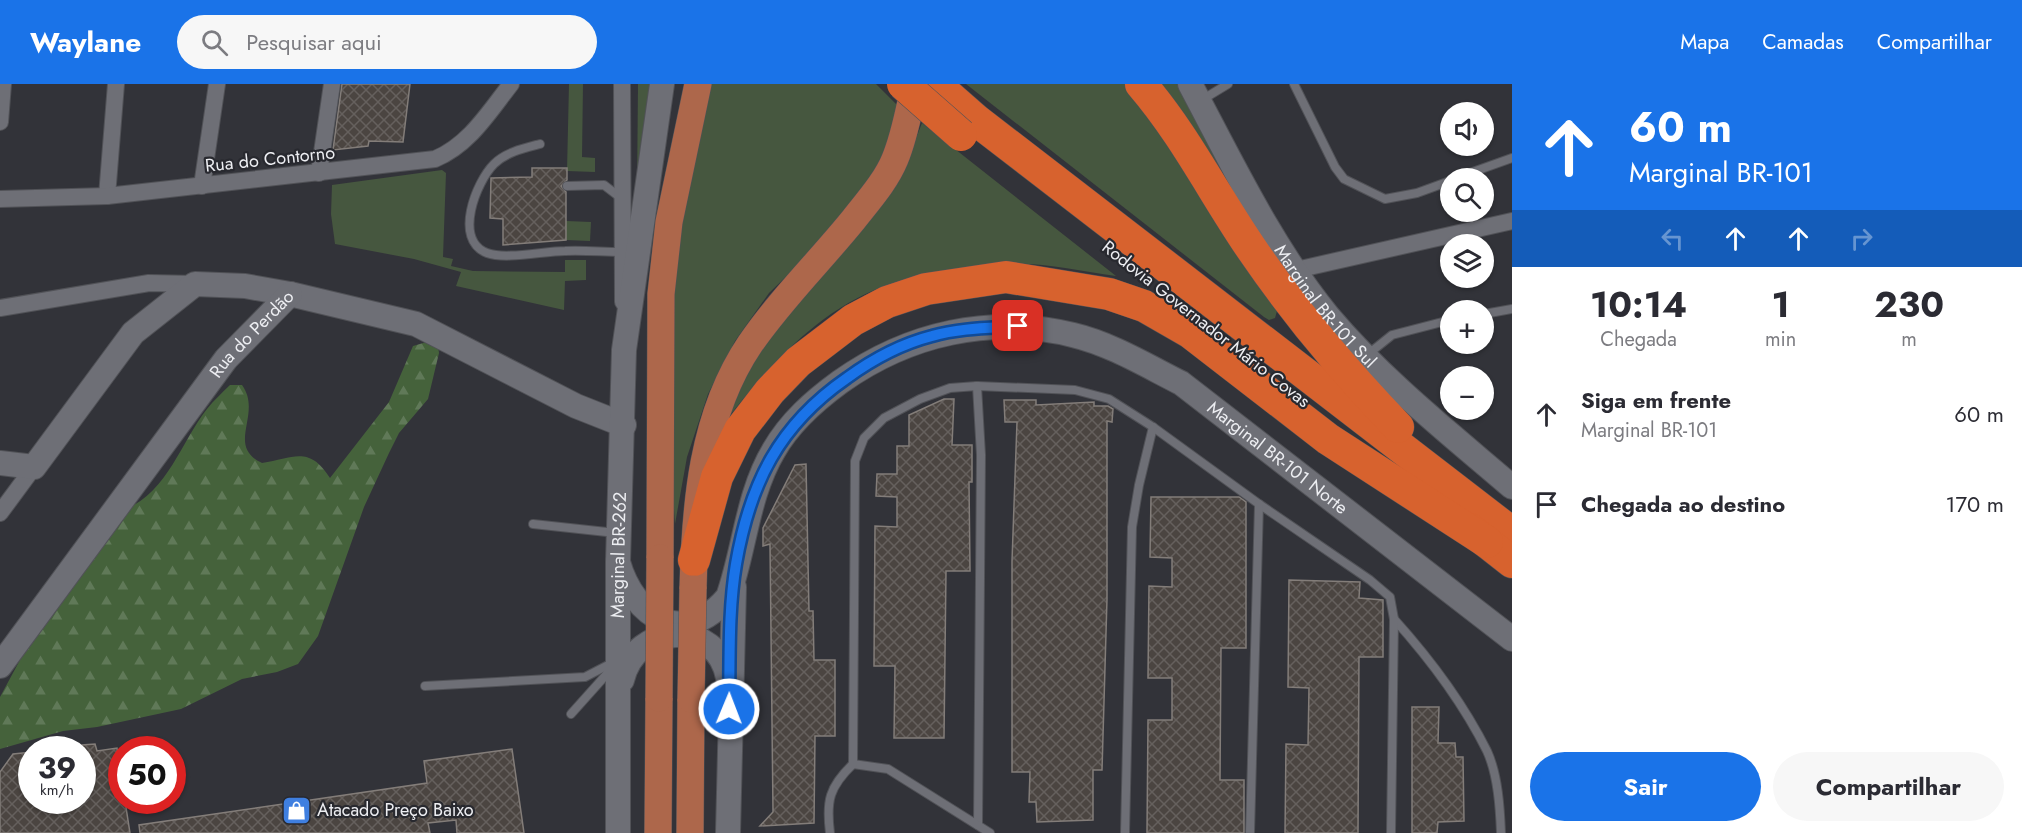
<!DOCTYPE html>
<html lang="pt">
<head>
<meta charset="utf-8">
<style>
  body { margin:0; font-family:Jost,sans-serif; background:#f7f7f7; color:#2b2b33; height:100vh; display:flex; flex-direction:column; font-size:22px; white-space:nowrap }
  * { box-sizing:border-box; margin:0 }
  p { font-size:20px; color:#7c7c81 }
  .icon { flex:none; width:33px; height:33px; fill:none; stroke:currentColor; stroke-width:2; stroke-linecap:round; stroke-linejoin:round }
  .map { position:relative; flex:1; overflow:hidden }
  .details { display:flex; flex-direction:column; background:#fff; width:510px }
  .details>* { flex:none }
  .banner { background:#1a73e8; color:#fff; overflow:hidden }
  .tools { position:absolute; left:1440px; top:18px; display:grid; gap:12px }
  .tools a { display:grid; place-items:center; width:54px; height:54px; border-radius:50%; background:#fff; box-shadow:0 2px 4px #0004; font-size:30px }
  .speed { position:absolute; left:18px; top:652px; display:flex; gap:12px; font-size:30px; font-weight:700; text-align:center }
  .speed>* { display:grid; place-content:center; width:78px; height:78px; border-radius:50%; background:#fff; box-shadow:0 2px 4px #0004; line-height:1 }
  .speed small { font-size:15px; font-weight:400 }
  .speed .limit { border:9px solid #d22; background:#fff; color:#111 }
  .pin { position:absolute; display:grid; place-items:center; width:51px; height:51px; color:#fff; margin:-26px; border-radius:12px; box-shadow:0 3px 9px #0006 }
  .me { position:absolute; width:66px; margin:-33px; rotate:1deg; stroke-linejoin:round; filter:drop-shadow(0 0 4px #0008) }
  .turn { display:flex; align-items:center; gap:21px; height:126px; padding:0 18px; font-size:27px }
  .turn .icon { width:78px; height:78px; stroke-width:2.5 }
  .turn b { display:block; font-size:42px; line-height:51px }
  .lanes { display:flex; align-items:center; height:57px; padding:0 18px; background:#0003; justify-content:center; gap:30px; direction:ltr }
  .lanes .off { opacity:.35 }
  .eta { display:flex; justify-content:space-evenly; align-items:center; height:102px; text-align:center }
  .eta b { font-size:36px; font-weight:700; line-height:42px }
  .cta { display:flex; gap:12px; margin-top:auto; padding:12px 18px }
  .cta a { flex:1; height:69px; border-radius:36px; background:#1a73e8; color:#fff; font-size:24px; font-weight:700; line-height:69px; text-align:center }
  .cta a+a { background:#f7f7f7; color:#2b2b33 }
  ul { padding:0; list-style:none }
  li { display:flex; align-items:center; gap:18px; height:90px; padding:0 18px }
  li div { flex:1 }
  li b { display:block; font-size:22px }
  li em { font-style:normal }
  header { display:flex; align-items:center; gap:36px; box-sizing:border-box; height:84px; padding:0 30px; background:#1a73e8; color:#fff }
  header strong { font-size:28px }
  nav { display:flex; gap:33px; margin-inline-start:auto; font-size:21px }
  .search { width:420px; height:54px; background:#f7f7f7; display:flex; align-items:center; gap:15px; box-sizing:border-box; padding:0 21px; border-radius:33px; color:#7c7c81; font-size:22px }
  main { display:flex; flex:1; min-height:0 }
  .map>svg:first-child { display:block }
  .grass { fill:#46573f }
  .forest { fill:url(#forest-firs) }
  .building { fill:url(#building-cross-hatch); stroke:#837d79; stroke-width:1.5 }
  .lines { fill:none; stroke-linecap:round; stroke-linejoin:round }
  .lane-casing { stroke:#515257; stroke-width:10 }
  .street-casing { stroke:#515257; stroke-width:18 }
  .secondary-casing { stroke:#515257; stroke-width:26 }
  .primary-casing { stroke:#515257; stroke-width:28 }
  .highway-casing { stroke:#515257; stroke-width:33 }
  .lane { stroke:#6e6f76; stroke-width:8 }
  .street { stroke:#6e6f76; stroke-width:16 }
  .secondary { stroke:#6e6f76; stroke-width:24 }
  .primary { stroke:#ad674b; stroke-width:27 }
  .highway { stroke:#d7622e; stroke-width:32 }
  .primary-bridge-casing { stroke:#515257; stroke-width:28; stroke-linecap:butt }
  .highway-bridge-casing { stroke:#515257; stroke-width:33; stroke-linecap:butt }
  .primary-bridge { stroke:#ad674b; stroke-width:27 }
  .highway-bridge { stroke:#d7622e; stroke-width:32 }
  .route-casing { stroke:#114b97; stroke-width:15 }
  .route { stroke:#1a73e8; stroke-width:10 }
  .labels { text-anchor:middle; stroke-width:4.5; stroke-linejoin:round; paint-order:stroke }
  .street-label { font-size:18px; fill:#edeef2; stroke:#28292f }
  .poi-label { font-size:18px; fill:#edeef2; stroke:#28292f; text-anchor:start }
</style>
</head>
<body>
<header>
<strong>Waylane</strong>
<div class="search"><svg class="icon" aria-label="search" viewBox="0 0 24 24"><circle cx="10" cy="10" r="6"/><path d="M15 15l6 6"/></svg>Pesquisar aqui</div>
<nav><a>Mapa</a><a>Camadas</a><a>Compartilhar</a></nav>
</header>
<main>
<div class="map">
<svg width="1512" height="749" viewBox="0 0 1512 749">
  <defs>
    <pattern id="forest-firs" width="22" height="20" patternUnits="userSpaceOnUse" patternTransform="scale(1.5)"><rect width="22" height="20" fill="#45623b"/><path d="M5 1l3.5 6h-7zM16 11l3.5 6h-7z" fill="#607958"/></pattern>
    <pattern id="building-cross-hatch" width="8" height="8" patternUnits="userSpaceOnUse" patternTransform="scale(1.5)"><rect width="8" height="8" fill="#4b4541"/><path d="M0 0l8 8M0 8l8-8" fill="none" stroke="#65605d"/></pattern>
  </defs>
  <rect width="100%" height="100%" fill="#323339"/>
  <g class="grass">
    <path d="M569,0H583L582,73L595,74V88L567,87Z"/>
    <path d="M638,0H654L637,107Z"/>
    <path d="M709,0H876L900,24L886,73L822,158L769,209L735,257L708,310L687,373L675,440C668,341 669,242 680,143C685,96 699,47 709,0Z"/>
    <path d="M966,0H1127L1277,227L1275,234L1269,236L1264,233Z"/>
    <path d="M1157,0H1179L1233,107Z"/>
    <path d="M922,39L1116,192C1080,187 1043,178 1007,180C966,182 920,188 882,203C813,229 763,289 719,345L755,268L887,115L905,82Z"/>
    <path d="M442,86L446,89L443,173L453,175L451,182L473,187L565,188V176H586V196L565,197L564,226L456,202L461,188L414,175L335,160L331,130L332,101Z"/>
    <path d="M566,137L591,138L590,157L566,156Z"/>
  </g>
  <path class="forest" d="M437,255L439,269L428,315L399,349L389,369L364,423L318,552L298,580L277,588L242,595L181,625L97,643L63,647L0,665V613L20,576L126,425C168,407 181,358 207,325C214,316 222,309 230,301H242C263,330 225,362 262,379C294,374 309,361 330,394L389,318L413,262Z"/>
  <g class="building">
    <path d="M342,0H410L403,58L369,57L368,62L333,66Z"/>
    <path d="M532,84H567V96L561,102L566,108V156L503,161V135L490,134L491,94L532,93Z"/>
    <path d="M944,315H954L952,361H972V398H969L970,487H946L944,654H894L895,582H874L875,442L897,443V413L876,412L877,390H897V362H909V331Z"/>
    <path d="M1004,316H1036V321L1094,318V322H1108L1113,325L1112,338L1107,337V515L1102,686H1093V736L1037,738L1036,718H1029L1030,688H1012V477L1017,338H1005Z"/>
    <path d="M806,380L809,527H813L814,576H835V652H815L814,739L760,742L773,728L770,460L763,462V444L795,381Z"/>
    <path d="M1151,413H1239L1246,418V564H1221L1220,696H1244V749H1147L1148,636H1172V594H1148L1149,502L1172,503V474L1150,473Z"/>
    <path d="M1289,496L1360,498L1359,514L1383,516V573H1359L1358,749H1285L1286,660L1308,661L1309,604L1288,603Z"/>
    <path d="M1412,623H1439L1438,659H1455L1456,673H1463L1464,737L1438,738L1437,749H1412Z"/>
    <path d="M95,660L97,667L117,664L122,717H125L130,749H0V688L13,670L32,668V717H82V661Z"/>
    <path d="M512,665L524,749H457L456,736L428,739L430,749H140L139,741L427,699L424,677Z"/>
  </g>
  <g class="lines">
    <defs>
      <g id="lane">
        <path d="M1294,0L1335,83L1344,95L1385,115L1417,109L1450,97"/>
        <path d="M1200,17L1228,0"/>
        <path d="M540,60C525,64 506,68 494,80C476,98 453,156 487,169C506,176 544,167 565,167C584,166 603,168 621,168"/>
        <path d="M1456,94L1512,74"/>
        <path d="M567,102L604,101L621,114"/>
        <path d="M1484,230L1512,225"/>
        <path d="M1367,271L1392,251L1450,236"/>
        <path d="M977,302L981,371L978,741"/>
        <path d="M533,440L616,449"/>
        <path d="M1394,535C1430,575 1463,619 1487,667C1498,691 1500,724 1501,749"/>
        <path d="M425,602L585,593L614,578"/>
        <path d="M571,630L614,582"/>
        <path d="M853,680L888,685L990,749"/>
        <path d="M830,749C826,717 829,703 853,680L855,377L864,354L884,334L920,315L950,304L977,302L1075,306L1109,315L1153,343L1259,420L1370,496L1390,513L1394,535L1391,749"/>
        <path d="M1125,749L1132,443L1139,401L1153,343"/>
        <path d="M1250,749L1259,420"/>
      </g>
      <g id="street">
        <path d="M622,0L623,218"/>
        <path d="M0,38L3,0"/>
        <path d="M319,89L332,0"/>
        <path d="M202,102L217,0"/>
        <path d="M107,112L116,0"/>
        <path d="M0,115L107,112L435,75C469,61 489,28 511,0"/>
        <path d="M1296,186L1512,137"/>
        <path d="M0,224L149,199L195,200"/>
        <path d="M0,429L34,383"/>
      </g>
      <g id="secondary">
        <path id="s1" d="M1190,0C1232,79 1271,162 1328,232C1382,296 1449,349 1512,403"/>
        <path d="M0,379L34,383L133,249L195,200L245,202L290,210L416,240L576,322L624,341"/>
        <path id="s2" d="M618,478C634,534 684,565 728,513C745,465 747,411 774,366C790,338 814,317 840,298C909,249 990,231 1073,251C1111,260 1147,282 1181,299L1512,555"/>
        <path id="s3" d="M0,582L226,275L290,210"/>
        <path d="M622,596C635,538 718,535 728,594"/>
        <path id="s4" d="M618,749V478L624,266L662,0"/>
        <path d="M728,749L734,503"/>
      </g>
      <g id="primary">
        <path d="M660,474L661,210L669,138L698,0"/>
        <path d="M693,505C695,421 702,331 750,260C781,215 820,177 854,135C869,116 886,97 895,75C905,51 909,25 915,0"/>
        <path d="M658,749L659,614"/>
        <path d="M690,749L691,615"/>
      </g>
      <g id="highway">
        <path d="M935,0L976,36L1512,449"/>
        <path d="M1141,0C1185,51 1215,112 1253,167C1296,230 1345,288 1398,343"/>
        <path d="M1470,445L1512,478"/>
        <path d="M694,476L717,393L740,346L770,307L798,278L853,236L887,218L926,205L1006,193L1109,210L1144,222L1191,249L1328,355L1487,458"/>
      </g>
    </defs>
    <use href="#lane" class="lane-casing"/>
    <use href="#street" class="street-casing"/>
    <use href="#secondary" class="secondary-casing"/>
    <use href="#primary" class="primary-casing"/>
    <use href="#highway" class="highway-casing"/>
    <use href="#lane" class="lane"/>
    <use href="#street" class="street"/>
    <use href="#secondary" class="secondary"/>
    <use href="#primary" class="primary"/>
    <use href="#highway" class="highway"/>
    <defs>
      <g id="primary-bridge">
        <path d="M659,614L660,474"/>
        <path d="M691,615L693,505"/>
      </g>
      <path id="highway-bridge" d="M903,0L961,51"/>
    </defs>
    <use href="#primary-bridge" class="primary-bridge-casing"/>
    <use href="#highway-bridge" class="highway-bridge-casing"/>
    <use href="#primary-bridge" class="primary-bridge"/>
    <use href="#highway-bridge" class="highway-bridge"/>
  </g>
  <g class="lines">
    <defs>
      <path id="route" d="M729,625C730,577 728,527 736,480C750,399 779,341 847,294C873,275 901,260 932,252C960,244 989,244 1018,242"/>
    </defs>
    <use href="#route" class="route-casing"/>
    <use href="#route" class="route"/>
  </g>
  <defs>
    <symbol id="shop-square" viewBox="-11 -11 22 22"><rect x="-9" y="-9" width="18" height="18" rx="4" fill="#3f7fe0" stroke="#28292f"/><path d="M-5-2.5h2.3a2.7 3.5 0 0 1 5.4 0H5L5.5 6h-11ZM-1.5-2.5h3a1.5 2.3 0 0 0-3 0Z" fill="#fff"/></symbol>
  </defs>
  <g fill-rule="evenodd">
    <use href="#shop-square" x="280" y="710" width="33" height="33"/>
  </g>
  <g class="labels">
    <g class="street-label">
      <text transform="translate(270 75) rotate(-6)" y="6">Rua do Contorno</text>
      <text dy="6" stroke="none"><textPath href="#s1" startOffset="261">Marginal BR-101 Sul</textPath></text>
      <text transform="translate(1206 240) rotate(38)" y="6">Rodovia Governador Mário Covas</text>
      <text dy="6" stroke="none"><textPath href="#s3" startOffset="417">Rua do Perdão</textPath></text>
      <text dy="6" stroke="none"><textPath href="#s2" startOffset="886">Marginal BR-101 Norte</textPath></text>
      <text dy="6" stroke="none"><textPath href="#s4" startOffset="278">Marginal BR-262</textPath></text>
    </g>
    <g class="poi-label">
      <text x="317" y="732">Atacado Preço Baixo</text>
    </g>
  </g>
</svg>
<div class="tools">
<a><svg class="icon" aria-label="sound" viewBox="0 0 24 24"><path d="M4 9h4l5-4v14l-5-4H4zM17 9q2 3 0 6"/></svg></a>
<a><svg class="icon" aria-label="search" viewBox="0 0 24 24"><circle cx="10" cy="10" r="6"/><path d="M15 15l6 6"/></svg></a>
<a><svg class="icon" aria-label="layers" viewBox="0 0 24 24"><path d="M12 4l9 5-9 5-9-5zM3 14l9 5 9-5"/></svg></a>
<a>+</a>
<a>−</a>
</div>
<div class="speed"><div>39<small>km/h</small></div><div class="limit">50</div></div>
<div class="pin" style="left:1018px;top:242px;background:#d93025"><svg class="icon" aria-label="arrive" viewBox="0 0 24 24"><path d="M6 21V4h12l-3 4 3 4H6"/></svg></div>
<svg class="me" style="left:729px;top:625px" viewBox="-20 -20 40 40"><circle r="17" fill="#1a73e8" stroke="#fff" stroke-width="3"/><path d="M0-11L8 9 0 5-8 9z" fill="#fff"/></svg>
</div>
<section class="details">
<div class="banner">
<div class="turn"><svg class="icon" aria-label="ahead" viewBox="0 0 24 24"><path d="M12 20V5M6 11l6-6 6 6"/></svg><div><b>60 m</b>Marginal BR-101</div></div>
<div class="lanes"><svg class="icon off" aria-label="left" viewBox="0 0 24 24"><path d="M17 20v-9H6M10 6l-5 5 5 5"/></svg><svg class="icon" aria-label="ahead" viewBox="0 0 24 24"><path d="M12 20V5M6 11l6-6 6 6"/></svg><svg class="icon" aria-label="ahead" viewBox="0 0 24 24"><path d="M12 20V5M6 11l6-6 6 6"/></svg><svg class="icon off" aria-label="right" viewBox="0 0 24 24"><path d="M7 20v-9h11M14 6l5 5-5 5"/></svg></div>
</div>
<div class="eta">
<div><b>10:14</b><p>Chegada</p></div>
<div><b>1</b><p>min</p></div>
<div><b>230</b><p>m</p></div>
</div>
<ul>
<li><svg class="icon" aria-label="ahead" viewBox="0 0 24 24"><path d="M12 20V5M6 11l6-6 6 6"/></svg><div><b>Siga em frente</b><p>Marginal BR-101</p></div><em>60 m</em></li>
<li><svg class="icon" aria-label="arrive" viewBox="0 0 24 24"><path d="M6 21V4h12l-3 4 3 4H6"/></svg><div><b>Chegada ao destino</b></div><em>170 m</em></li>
</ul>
<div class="cta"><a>Sair</a><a>Compartilhar</a></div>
</section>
</main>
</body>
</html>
